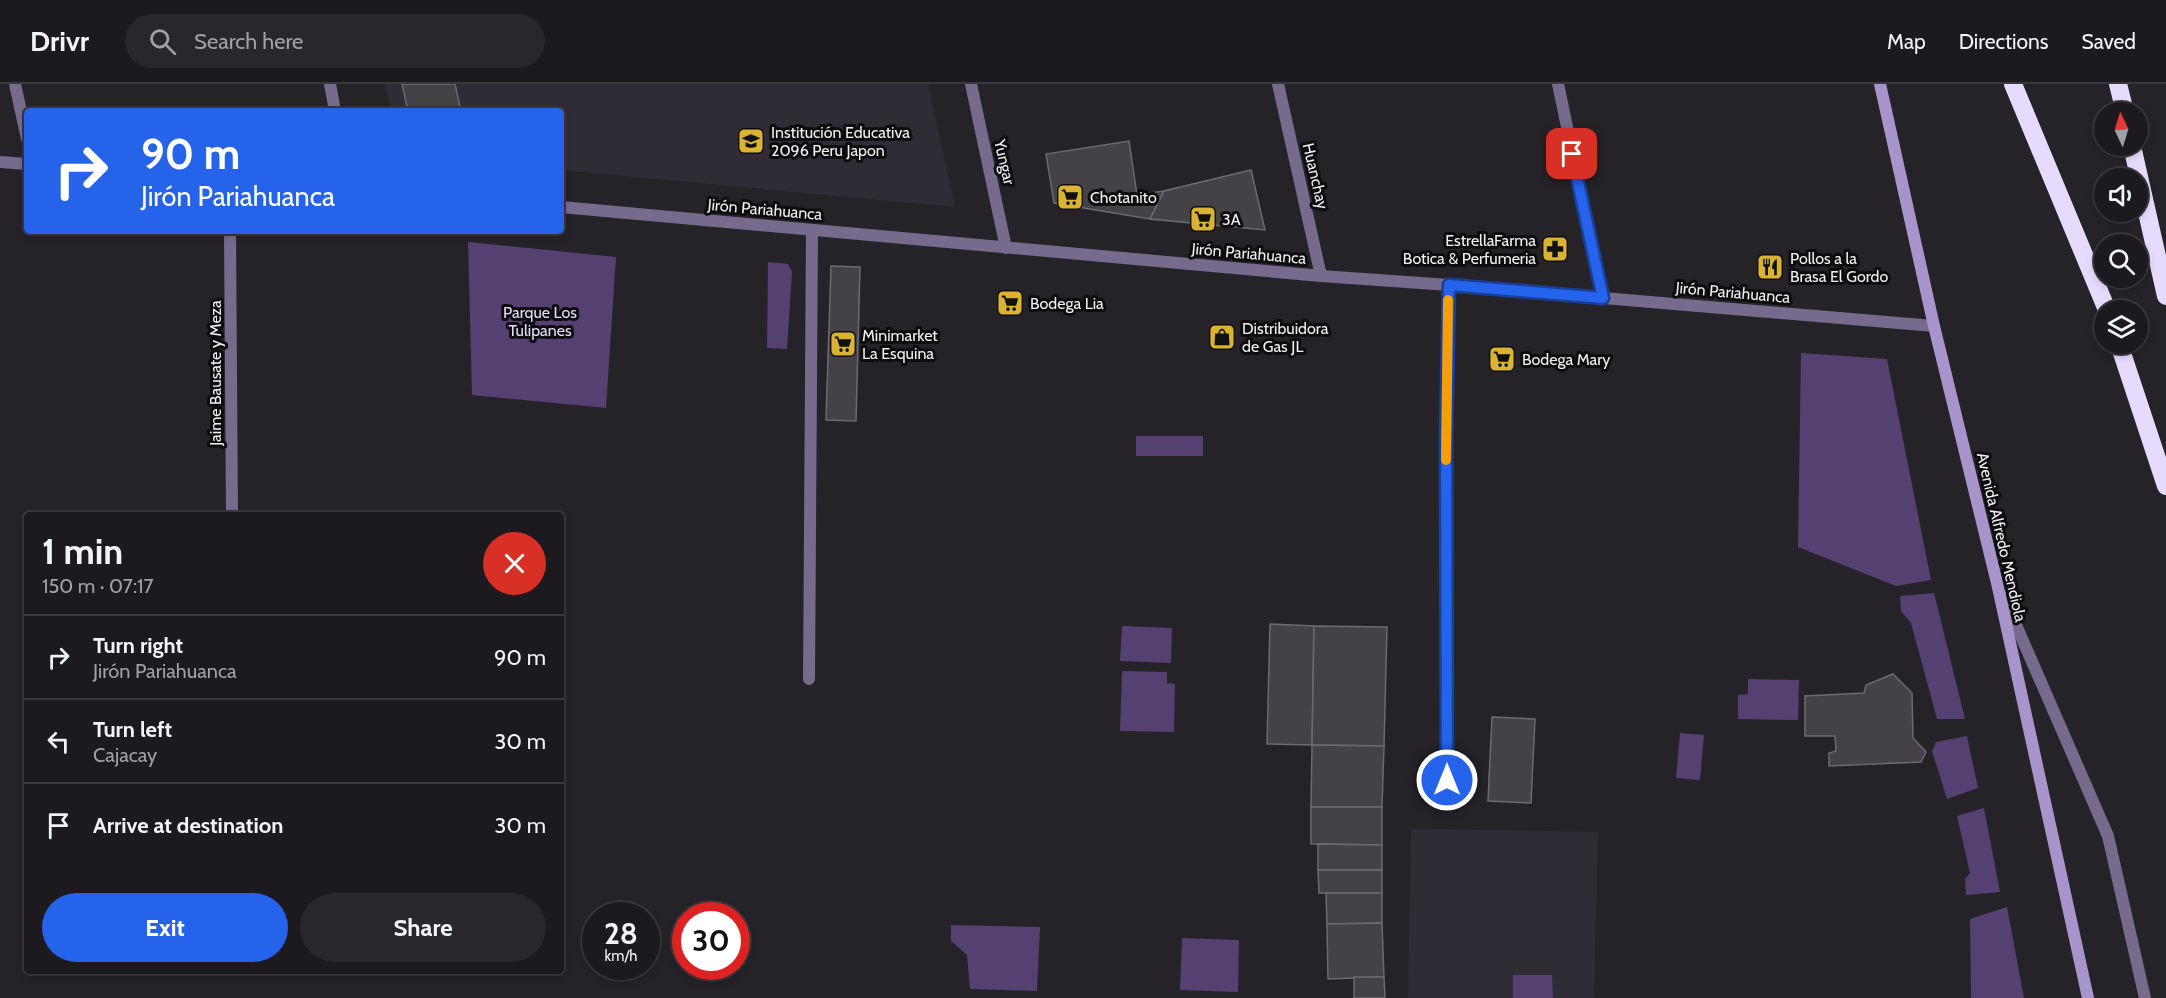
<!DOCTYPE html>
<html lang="en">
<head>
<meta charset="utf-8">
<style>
  body { margin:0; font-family:Cabin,sans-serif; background:#29272b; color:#f1f3f6; height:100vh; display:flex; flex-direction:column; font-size:22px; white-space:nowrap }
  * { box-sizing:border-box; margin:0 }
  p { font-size:20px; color:#a0a1a4 }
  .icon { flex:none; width:33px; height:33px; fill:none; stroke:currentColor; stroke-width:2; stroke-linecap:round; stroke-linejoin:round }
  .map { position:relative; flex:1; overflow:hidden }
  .details { position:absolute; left:24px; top:428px; width:540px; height:462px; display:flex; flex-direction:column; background:#1c1a1e; border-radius:6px; box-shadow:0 3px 9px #0003,0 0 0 2px #3a383c }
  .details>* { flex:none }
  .guide { position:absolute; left:24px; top:24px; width:540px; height:126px; border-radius:6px; box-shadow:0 3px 9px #0003,0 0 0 2px #3a383c; background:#2563eb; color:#fff; overflow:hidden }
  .needle { width:39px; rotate:356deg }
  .buttons { position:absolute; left:2094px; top:18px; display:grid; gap:12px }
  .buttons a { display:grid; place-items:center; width:54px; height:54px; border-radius:50%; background:#1c1a1e; box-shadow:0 3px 9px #0003,0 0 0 2px #3a383c; font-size:30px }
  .speed { position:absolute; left:582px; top:818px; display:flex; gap:12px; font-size:30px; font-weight:700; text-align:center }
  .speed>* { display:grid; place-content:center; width:78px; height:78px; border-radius:50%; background:#1c1a1e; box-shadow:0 3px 9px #0003,0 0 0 2px #3a383c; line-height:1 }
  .speed small { font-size:15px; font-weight:400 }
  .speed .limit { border:9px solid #d22; background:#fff; color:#111 }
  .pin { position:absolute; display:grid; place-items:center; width:51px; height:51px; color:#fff; margin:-26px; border-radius:12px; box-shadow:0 3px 9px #0006 }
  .me { position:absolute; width:66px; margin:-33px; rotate:0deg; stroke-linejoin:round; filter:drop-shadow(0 0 4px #0008) }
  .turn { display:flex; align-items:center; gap:21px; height:126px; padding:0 18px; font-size:27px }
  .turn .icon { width:78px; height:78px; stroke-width:2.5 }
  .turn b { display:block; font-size:42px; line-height:51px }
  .round { display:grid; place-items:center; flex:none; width:63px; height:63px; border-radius:32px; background:#29272b }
  .summary { display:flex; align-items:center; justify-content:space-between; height:102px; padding:0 18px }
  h1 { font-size:36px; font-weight:700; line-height:45px }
  .cta { display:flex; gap:12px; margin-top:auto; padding:12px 18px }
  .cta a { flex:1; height:69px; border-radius:36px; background:#2563eb; color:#fff; font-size:24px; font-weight:700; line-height:69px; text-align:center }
  .cta a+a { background:#29272b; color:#f1f3f6 }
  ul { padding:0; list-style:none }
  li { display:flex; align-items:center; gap:18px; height:84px; padding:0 18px; border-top:2px solid #3a383c }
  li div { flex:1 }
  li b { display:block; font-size:22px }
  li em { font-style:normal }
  header { display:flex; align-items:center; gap:36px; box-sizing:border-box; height:84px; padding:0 30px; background:#1c1a1e; border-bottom:2px solid #3a383c }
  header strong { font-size:28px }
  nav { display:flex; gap:33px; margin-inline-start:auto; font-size:21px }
  .search { width:420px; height:54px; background:#29272b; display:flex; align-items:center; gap:15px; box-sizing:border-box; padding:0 21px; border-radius:33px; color:#a0a1a4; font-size:22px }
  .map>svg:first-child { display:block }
  .built { fill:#302c36 }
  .green { fill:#544171 }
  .building { fill:#444247; stroke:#6c6a70; stroke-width:1.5 }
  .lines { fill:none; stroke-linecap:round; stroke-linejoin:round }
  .service { stroke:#776b8d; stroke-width:12 }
  .minor { stroke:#776b8d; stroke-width:12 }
  .tertiary { stroke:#776b8d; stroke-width:12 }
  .secondary { stroke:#a794ca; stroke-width:12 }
  .motorway { stroke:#e6dbfd; stroke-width:18 }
  .route-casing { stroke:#184099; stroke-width:15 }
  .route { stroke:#2563eb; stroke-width:10 }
  .slow { stroke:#f59e0b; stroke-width:10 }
  .labels { text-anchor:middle; stroke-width:6; stroke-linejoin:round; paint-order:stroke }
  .poi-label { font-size:16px; fill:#f0eff2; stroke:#0d0d0f; text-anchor:start }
  .street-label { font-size:16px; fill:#f0eff2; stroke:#0d0d0f }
  .park-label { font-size:16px; fill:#e2dbf1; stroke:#0d0d0f }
</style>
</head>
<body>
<header>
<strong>Drivr</strong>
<div class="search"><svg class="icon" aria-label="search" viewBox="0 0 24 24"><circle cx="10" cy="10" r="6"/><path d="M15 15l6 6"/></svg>Search here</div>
<nav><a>Map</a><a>Directions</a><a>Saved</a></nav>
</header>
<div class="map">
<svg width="2166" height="914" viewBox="0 0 2166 914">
  <rect width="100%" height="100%" fill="#252328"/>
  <g class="built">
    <path d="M385,0H928L955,123L561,86V27H391Z"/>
    <path d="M1411,745L1598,748L1594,914H1408Z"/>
  </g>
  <g class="green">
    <path d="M468,158L616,173L606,324L472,311Z"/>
    <path d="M768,178L788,180L792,188L787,265L767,264Z"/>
    <path d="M1801,269L1887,275L1931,496L1896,502L1798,463Z"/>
    <rect x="1136" y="352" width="67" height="20"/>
    <path d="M1934,509L1965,635H1937L1911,539L1901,527L1900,512Z"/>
    <path d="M1122,542L1172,544L1171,579L1120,577Z"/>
    <path d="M1122,587L1167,588V599L1175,600L1174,648L1120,647Z"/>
    <path d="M1748,595L1799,596L1798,636L1738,635V611L1748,610Z"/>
    <path d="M1680,649L1704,651L1700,696L1676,694Z"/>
    <path d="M1967,652L1978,704L1947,715L1932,667L1936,658Z"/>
    <path d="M1984,724L2000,808L1966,811L1965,795L1970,789L1957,732Z"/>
    <path d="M2007,823L2024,914H1971L1970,835Z"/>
    <path d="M951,841L1040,843L1037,907L970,905L967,871L951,857Z"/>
    <path d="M1182,854L1239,856L1238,908L1180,906Z"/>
    <path d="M1513,891H1552L1553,914H1513Z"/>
  </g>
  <g class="building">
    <path d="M402,0H455L461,27H408Z"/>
    <path d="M1129,57L1137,111L1164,107L1150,135L1054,119L1046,70Z"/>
    <path d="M1251,86L1265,146L1150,135L1164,107Z"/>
    <path d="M831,182L860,183L856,337L826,336Z"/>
    <path d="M1270,540L1314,542L1312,661L1267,660Z"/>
    <path d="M1314,542L1387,543L1384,662L1312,661Z"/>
    <path d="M1893,590L1912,609L1913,654L1926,668L1921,678L1829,682V669L1836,667L1835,652H1805V612L1864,609L1866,601Z"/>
    <path d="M1492,633L1535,635L1531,719L1488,717Z"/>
    <path d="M1312,661L1384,662L1382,723H1311Z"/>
    <path d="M1311,723H1382V761L1311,760Z"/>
    <path d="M1318,760L1382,761V786H1318Z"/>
    <path d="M1318,786H1382V809H1319Z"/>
    <path d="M1326,809H1382V839L1327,840Z"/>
    <path d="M1382,839L1384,893L1328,895L1327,840Z"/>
    <path d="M1354,893H1384L1385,914H1354Z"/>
  </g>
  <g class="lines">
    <path class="service" d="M2003,511L2108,752L2145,914"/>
    <g class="minor">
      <path d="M15,0L27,55"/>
      <path d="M330,0L335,27"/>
      <path d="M971,0L1006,164"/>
      <path d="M1278,0L1321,192"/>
      <path d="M1558,0L1603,214"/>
      <path d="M230,147L232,430"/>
      <path d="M809,595L812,146"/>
      <path d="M1447,696L1446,356L1449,201"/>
    </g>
    <g class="tertiary">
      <path d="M0,78L27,80"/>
      <path d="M561,123L1321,192L1449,201L1934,242"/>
    </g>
    <path class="secondary" d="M1880,0L1934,242L1997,499L2088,914"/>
    <g class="motorway">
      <path d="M2013,0L2107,226"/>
      <path d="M2118,0L2125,28"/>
      <path d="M2132,62L2166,212"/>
      <path d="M2119,260L2166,402"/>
    </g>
  </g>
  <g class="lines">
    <defs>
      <path id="route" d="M1447,696L1446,356L1449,201L1603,214L1572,70"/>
    </defs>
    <use href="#route" class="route-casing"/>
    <use href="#route" class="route"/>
    <path class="slow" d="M1446,376L1448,216"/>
  </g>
  <defs>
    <symbol id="school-square" viewBox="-11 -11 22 22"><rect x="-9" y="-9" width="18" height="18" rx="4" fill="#dab333" stroke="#0d0d0f"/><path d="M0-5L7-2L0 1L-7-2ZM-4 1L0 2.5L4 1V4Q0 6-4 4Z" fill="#111"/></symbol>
    <symbol id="supermarket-square" viewBox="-11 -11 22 22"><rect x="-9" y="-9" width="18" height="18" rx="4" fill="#dab333" stroke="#0d0d0f"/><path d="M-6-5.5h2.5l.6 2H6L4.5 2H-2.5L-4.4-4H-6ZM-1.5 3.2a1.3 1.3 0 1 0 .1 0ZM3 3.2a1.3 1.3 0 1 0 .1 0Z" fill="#111"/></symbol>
    <symbol id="pharmacy-square" viewBox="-11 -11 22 22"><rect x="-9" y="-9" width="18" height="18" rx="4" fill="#dab333" stroke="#0d0d0f"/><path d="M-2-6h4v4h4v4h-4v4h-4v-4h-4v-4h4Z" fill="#111"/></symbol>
    <symbol id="restaurant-square" viewBox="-11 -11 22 22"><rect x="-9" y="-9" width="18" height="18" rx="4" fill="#dab333" stroke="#0d0d0f"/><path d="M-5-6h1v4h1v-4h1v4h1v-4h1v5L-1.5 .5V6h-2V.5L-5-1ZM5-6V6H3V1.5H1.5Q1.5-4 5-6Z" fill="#111"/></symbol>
    <symbol id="shop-square" viewBox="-11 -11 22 22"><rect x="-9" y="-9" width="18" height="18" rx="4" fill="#dab333" stroke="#0d0d0f"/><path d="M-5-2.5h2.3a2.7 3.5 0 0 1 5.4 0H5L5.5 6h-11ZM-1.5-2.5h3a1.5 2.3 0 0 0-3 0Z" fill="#111"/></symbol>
  </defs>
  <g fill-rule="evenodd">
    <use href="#school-square" x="736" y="42" width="30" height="30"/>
    <use href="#supermarket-square" x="1055" y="98" width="30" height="30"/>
    <use href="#supermarket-square" x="1188" y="120" width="30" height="30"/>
    <use href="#pharmacy-square" x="1540" y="150" width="30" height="30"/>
    <use href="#restaurant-square" x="1755" y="168" width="30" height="30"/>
    <use href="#supermarket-square" x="995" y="204" width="30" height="30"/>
    <use href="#shop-square" x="1207" y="238" width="30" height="30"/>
    <use href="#supermarket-square" x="828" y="245" width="30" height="30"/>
    <use href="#supermarket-square" x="1487" y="260" width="30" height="30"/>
  </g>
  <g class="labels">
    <g class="poi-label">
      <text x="771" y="54">Institución Educativa<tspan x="771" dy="18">2096 Peru Japon</tspan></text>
      <text x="1090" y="119">Chotanito</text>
      <text x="1222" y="141">3A</text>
      <text x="1536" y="162" text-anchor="end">EstrellaFarma<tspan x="1536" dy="18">Botica &amp; Perfumeria</tspan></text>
      <text x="1790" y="180">Pollos a la<tspan x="1790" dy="18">Brasa El Gordo</tspan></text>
      <text x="1030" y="225">Bodega Lia</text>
      <text x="1242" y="250">Distribuidora<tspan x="1242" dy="18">de Gas JL</tspan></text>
      <text x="862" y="257">Minimarket<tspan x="862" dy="18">La Esquina</tspan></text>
      <text x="1522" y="281">Bodega Mary</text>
    </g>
    <g class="street-label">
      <text transform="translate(1005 78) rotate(77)" y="6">Yungar</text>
      <text transform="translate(1316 92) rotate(77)" y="6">Huanchay</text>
      <text transform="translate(765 125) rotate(5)" y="6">Jirón Pariahuanca</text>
      <text transform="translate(1249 169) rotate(5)" y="6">Jirón Pariahuanca</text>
      <text transform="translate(1733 208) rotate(5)" y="6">Jirón Pariahuanca</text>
      <text transform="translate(215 289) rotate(-90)" y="6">Jaime Bausate y Meza</text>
      <text transform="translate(2002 453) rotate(77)" y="6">Avenida Alfredo Mendiola</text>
    </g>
    <g class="park-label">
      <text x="540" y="234">Parque Los<tspan x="540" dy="18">Tulipanes</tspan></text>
    </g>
  </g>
</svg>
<div class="buttons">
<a><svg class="needle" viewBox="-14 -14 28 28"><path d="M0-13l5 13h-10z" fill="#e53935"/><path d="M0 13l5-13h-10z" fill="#a0a1a4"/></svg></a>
<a><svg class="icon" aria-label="sound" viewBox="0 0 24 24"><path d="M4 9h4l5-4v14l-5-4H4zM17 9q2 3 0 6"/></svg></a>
<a><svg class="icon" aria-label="search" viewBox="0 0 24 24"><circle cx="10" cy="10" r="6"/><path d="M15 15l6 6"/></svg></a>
<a><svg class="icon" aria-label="layers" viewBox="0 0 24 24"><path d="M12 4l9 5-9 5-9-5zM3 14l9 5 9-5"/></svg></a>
</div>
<div class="speed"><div>28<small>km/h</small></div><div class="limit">30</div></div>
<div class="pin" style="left:1572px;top:70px;background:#d93025"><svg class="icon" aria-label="arrive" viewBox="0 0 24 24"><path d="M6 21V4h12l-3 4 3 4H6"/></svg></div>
<svg class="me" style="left:1447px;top:696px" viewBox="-20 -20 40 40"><circle r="17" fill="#2563eb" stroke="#fff" stroke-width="3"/><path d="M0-11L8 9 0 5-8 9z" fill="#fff"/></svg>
<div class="guide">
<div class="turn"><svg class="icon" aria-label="right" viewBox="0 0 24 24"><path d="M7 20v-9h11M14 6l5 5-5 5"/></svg><div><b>90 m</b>Jirón Pariahuanca</div></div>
</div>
<section class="details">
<div class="summary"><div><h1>1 min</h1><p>150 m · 07:17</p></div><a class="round" style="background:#d93025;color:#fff"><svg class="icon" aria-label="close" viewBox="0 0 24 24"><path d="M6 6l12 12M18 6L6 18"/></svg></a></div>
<ul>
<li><svg class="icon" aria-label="right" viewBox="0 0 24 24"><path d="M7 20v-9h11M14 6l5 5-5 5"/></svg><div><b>Turn right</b><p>Jirón Pariahuanca</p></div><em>90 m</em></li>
<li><svg class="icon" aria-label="left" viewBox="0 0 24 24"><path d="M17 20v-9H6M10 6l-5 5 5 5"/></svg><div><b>Turn left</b><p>Cajacay</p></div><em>30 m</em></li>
<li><svg class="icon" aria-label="arrive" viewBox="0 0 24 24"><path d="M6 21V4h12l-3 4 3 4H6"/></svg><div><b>Arrive at destination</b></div><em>30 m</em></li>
</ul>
<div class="cta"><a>Exit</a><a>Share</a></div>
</section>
</div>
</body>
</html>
